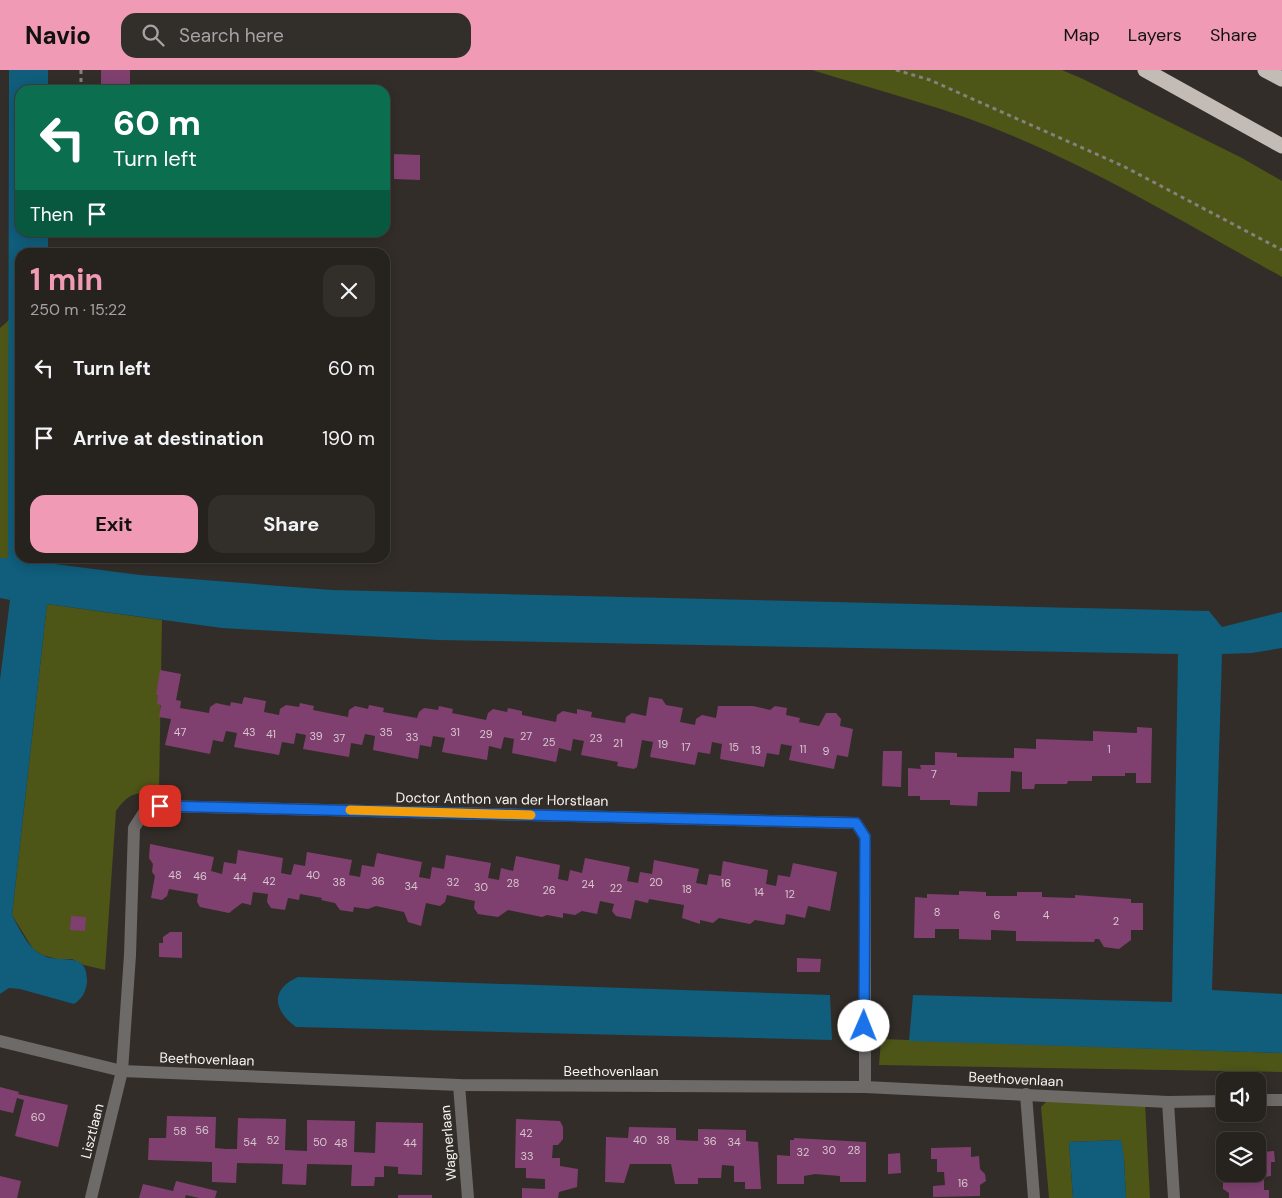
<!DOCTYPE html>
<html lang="en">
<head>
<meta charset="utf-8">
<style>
  body { margin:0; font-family:"DM Sans",sans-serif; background:#322f2b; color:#f1f3f6; height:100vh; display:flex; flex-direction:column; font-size:19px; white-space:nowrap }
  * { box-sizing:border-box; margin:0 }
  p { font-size:16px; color:#a4a4a4 }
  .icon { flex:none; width:28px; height:28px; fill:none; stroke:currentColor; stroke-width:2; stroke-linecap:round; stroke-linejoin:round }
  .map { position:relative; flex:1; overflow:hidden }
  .drawer { position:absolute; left:15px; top:178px; width:375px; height:315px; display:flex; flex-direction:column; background:#26221e; border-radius:15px; box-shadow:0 2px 12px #0003,0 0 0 1px #423f3c }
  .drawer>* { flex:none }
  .top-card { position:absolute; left:15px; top:15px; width:375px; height:152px; border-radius:15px; box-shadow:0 2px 12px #0003,0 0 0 1px #423f3c; background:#0b6e4f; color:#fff; overflow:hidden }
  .fabs { position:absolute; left:1216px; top:1002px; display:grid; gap:10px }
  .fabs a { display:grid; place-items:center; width:50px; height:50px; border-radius:10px; background:#26221e; box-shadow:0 2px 12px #0003,0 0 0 1px #423f3c; font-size:25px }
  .pin { position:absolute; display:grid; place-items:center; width:42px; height:42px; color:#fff; margin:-21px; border-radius:10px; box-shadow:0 2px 8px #0006 }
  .me { position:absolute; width:55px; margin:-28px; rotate:1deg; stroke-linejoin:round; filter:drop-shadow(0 0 4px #0008) }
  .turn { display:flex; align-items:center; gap:18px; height:105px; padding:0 15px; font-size:22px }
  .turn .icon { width:65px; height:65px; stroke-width:2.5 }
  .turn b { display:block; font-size:35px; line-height:42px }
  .then { display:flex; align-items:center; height:48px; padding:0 15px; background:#0003; gap:10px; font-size:19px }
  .round { display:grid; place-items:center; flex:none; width:52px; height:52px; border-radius:15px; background:#322f2b }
  .head { display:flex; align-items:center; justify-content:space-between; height:85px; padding:0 15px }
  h1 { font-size:30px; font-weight:700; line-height:38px; color:#f09ab5 }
  .primary-button { display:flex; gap:10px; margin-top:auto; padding:10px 15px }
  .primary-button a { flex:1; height:58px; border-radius:15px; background:#f09ab5; color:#111; font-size:20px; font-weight:700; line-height:58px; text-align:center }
  .primary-button a+a { background:#322f2b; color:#f1f3f6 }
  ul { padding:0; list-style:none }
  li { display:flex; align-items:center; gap:15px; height:70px; padding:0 15px }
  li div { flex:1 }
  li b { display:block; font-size:19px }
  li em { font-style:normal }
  header { display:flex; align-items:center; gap:30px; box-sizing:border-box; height:70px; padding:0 25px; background:#f09ab5; color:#111 }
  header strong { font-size:24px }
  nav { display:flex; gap:28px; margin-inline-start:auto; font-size:18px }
  .search { width:350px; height:45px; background:#322f2b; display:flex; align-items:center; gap:12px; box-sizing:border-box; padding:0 18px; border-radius:15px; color:#a4a4a4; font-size:19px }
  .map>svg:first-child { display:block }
  .green { fill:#4d5517 }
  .water { fill:#105d7c }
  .building { fill:#7f406f }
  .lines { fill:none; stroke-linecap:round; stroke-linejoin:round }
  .path { stroke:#85817d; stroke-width:3; stroke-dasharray:4 4; stroke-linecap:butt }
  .minor { stroke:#6d6a68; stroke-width:12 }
  .highway { stroke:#c3bcb6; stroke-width:15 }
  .route-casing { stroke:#114b97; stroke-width:12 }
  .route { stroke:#1a73e8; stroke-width:9 }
  .slow { stroke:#f59e0b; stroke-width:9 }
  .labels { text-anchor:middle; stroke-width:4; stroke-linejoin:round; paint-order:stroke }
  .number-label { font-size:11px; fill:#d8c6cf }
  .street-label { font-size:14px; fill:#f6f2ef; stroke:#322d28 }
</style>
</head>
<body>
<header>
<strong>Navio</strong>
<div class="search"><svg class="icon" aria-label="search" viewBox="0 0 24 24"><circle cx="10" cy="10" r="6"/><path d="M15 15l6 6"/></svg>Search here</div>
<nav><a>Map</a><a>Layers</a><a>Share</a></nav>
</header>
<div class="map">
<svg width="1282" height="1128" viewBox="0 0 1282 1128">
  <rect width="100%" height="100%" fill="#322d28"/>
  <g class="green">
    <path d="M812,0H1062L1083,9L1242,88L1282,111V207C1194,158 1106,105 1013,66C948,38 879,21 812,0Z"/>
    <path d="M9,250L8,489L0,488V258Z"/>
    <path d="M47,534L162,550L159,721C137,723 129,722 116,741L105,900L84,895L72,889H57L42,885L33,879L12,845Z"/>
    <path d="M881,969L1282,983V1002L879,995Z"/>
    <path d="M1049,1029L1145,1033L1150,1128H1126L1124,1089L1120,1070L1069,1072L1073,1128H1049L1041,1037Z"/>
  </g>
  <g class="water">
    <path d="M9,0H48V20H20V162L48,163V182H20V488H47V493L140,505L332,520L1209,541L1222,557L1282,542V578L1252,583L1222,584L1212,920L1282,924V983L909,971L913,925L1172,932L1178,584L438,570L222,558L47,534L12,845C19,858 28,878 42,885C61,895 88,879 87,912C86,922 82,929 74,934L20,919L9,918L0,924V610L10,530L0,528V488H8Z"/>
    <path d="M298,907L830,925L832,970L296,957C274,941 269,920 298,907Z"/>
    <path d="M1121,1070L1124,1089L1126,1128H1073L1069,1072Z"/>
  </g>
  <g class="building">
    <rect x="101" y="0" width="29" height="20"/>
    <path d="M394,84L420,85V110L394,109Z"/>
    <path d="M160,600L181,604L176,630L181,631L180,638L209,643L210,637L216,633L230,636L231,632L242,634L244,627L266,631L264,642L279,645L280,639L286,635L299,637L300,633L314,636L313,640L348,647L349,640L355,636L368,639L369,635L384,638L383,642L417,648L419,642L424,638L438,640L439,636L453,639L452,643L486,650L488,643L493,639L507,642L508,638L522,641V645L556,652L557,645L563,641L577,644V639L592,642L591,647L625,653L626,647L632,643L646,646L649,627L662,629L666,635L683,638L680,652L695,655L696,649L702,645L716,648L718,636H753L770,640L775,636L787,638L786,645L800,648L799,652L819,656L826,643H836L841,649L840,656L853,659L848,687L837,685L834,699L789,690L792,676L781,674L779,685L767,683L764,697L720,689L722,674L712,672L710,684L698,682L695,695L650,687L653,672L642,670L637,697L634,699L617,696L618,692L581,685L584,671L573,669L571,681L559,678L556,692L512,683L514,669L504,667L501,679L489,676L487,690L442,682L445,668L433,666L431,677L420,675L418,689L373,680L375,666L365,664L362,675L351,673L349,687L303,679L306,665L296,663L294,674L282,672L279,685L234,677L237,663L226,661L223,672L213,670L210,684L165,675L171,649L159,647L161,635L157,634L158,625H156Z"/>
    <path d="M1137,657L1152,658L1151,713H1136V703H1125V706H1092V711H1068L1067,714H1035L1034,719H1022V702L1011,701L1010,722H978L977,736L950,735V730H920V726H908V698L921,699L920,695H935V682L957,683V687L1014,688V678L1036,679V669L1093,671V661L1137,663Z"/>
    <path d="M883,681H902L901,717L882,716Z"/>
    <path d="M150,774L214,787L211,801L222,804L224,792L236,794L238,780L283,788L281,803L291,805L294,794L305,796L307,782L352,790L349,805L360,807L362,795L374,797L377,783L422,792L419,807L430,809L432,797L444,799L446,785L491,793L488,808L499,810L501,798L513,801L516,786L560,795L558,809L568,811L570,800L582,803L585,788L630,797L627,811L638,813L640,802L652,804L654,790L699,799L696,813L707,815L709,804L721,806L723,791L768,800L766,814L776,816L778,805L790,807L793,793L837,802L830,841L808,836L805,848L786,844L785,853L783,855L755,850L750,854L719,848L713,853L700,850V854L682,848L684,835L649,829L648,833L635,830L631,849L616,846L612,841L614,834L600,831L597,844L582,841L575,845L563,843V848L547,845L542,847L508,840L498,847L478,844L474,838L475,831L447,825L445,832L440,836L426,833L421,856L408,852L404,842L376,836L368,839L354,837L353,842L340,840L335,833L321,830L322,828L300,824L299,830L288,828L285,840L271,838L267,832L268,824L253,822L251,835L242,833L229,843L200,837L197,832L198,824L169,819L167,826L162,830L151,828L155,806L152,802L153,794L149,788Z"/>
    <path d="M959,821L986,822V826H1017V822H1042V827L1075,828V825L1131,829V833H1143V860H1131V870L1119,879L1104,877L1099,869H1095L1094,872L1016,871V861L991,860V870L959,869V859H935V868H914L915,827L927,828V824L959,825Z"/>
    <path d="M71,846L86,847L85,861L70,860Z"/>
    <path d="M170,862H182V888L159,887V873H163V867Z"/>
    <path d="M797,888L821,889L820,902H797Z"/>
    <path d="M0,1017L19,1022L18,1024L68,1035L58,1077L15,1066L24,1030L17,1028L13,1043L0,1040Z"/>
    <path d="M167,1046L216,1047L215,1078L226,1079H237L238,1048L286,1049L285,1080L307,1081V1050L355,1051L354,1082L375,1083L376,1052L423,1053L422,1105L398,1104V1097L384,1096V1107H375L374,1116H351L352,1095L307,1094L306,1115L282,1114L283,1094L237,1093L236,1113L212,1112V1092L148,1090L149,1068H166Z"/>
    <path d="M516,1049L560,1051L563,1057V1069L558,1075H553L552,1088H560V1096L578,1099L577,1117L559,1122L558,1128H522V1118L545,1119V1109L526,1108V1098H515Z"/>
    <path d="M629,1057L676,1058V1070L698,1071V1059L746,1060V1071L758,1072L761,1119H745V1112H734V1096L722,1095L721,1108H698V1114H675L671,1094H630L624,1113L605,1112L606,1067L628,1068Z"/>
    <path d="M794,1068L866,1072V1112H840V1106L815,1104L804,1106V1114H777V1085L790,1086V1070H794Z"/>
    <path d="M971,1077V1087L979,1086L980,1099L985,1104L986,1111L980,1115V1126L933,1127V1116L945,1115L944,1102H937V1089H931V1078Z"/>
    <path d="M1274,1081L1275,1092H1271V1106L1264,1107V1120H1269V1128H1229V1123L1223,1119V1113L1228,1107V1104H1258V1082Z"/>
    <path d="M900,1083L901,1103L888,1104V1084Z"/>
    <path d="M0,1106L21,1111L17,1128H0Z"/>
    <path d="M176,1111L217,1121L215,1128H199L186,1125L185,1128H139L143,1114L173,1121Z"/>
    <rect x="398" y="1125" width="34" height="3"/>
  </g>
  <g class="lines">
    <g class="path">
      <path d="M896,0L930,10L1123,96L1282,180"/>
      <path d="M81,20V0"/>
    </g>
    <g class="minor">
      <path d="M0,971L122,1001L459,1015L865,1017L1168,1032L1225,1031"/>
      <path d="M459,1015L468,1128"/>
      <path d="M1026,1024L1034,1128"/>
      <path d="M1258,1030H1282"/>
      <path d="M1168,1032L1174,1128"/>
      <path d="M91,1128L122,1001L130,885L134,758L145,741L160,736L856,753L865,767V1017"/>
    </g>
    <g class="highway">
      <path d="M1145,0L1282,76"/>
      <path d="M1265,0L1282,9"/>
    </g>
  </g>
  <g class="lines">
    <defs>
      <path id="route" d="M160,736L856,753L865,767L864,956"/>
    </defs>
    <use href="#route" class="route-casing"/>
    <use href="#route" class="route"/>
    <path class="slow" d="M350,740L531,745"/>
  </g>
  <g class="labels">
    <g class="number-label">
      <text x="180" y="666">47</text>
      <text x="249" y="666">43</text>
      <text x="386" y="666">35</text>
      <text x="455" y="666">31</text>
      <text x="271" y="668">41</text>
      <text x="486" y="668">29</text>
      <text x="316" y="670">39</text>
      <text x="526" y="670">27</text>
      <text x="412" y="671">33</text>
      <text x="339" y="672">37</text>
      <text x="596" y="672">23</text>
      <text x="549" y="676">25</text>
      <text x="618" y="677">21</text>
      <text x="663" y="678">19</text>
      <text x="686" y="681">17</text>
      <text x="734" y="681">15</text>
      <text x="803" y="683">11</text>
      <text x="1109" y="683">1</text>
      <text x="756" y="684">13</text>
      <text x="826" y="685">9</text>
      <text x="934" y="708">7</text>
      <text x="175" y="809">48</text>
      <text x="313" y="809">40</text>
      <text x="200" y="810">46</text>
      <text x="240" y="811">44</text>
      <text x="269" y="815">42</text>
      <text x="378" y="815">36</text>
      <text x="339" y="816">38</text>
      <text x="453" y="816">32</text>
      <text x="656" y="816">20</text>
      <text x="513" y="817">28</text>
      <text x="726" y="817">16</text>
      <text x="588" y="818">24</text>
      <text x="411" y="820">34</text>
      <text x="481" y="821">30</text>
      <text x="616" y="822">22</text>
      <text x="687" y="823">18</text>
      <text x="549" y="824">26</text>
      <text x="759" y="826">14</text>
      <text x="790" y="828">12</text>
      <text x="937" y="846">8</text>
      <text x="997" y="849">6</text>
      <text x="1046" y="849">4</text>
      <text x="1116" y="855">2</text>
      <text x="38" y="1051">60</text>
      <text x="202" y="1064">56</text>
      <text x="180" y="1065">58</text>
      <text x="526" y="1067">42</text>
      <text x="273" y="1074">52</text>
      <text x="640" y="1074">40</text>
      <text x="663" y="1074">38</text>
      <text x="710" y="1075">36</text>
      <text x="250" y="1076">54</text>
      <text x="320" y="1076">50</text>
      <text x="734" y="1076">34</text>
      <text x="341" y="1077">48</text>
      <text x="410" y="1077">44</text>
      <text x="829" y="1084">30</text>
      <text x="854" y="1084">28</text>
      <text x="803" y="1086">32</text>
      <text x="527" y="1090">33</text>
      <text x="963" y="1117">16</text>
    </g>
    <g class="street-label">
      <text transform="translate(502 729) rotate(1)" y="5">Doctor Anthon van der Horstlaan</text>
      <text transform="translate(207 989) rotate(2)" y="5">Beethovenlaan</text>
      <text x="611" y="1006">Beethovenlaan</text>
      <text transform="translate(1016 1009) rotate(3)" y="5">Beethovenlaan</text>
      <text transform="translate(92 1061) rotate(-76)" y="5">Lisztlaan</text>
      <text transform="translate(448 1073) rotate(-95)" y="5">Wagnerlaan</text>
    </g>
  </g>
</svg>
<div class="fabs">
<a><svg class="icon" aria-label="sound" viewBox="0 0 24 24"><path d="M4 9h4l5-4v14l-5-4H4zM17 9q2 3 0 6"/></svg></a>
<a><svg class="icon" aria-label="layers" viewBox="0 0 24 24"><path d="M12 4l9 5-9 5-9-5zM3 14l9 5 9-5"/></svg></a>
</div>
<div class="pin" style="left:160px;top:736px;background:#d93025"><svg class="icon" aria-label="arrive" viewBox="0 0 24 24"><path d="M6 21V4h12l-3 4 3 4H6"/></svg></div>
<svg class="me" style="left:864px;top:956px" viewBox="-20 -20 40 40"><circle r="19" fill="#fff"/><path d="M0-13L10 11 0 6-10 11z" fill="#1a73e8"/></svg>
<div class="top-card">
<div class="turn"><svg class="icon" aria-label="left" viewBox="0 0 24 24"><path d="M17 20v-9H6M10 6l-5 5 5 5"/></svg><div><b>60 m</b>Turn left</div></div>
<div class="then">Then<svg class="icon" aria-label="arrive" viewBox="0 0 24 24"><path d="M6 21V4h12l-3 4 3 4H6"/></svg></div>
</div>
<section class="drawer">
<div class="head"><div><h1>1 min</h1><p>250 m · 15:22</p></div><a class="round"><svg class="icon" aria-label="close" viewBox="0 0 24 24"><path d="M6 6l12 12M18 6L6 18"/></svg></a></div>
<ul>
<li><svg class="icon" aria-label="left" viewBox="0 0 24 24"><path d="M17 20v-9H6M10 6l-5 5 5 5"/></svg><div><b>Turn left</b></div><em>60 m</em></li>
<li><svg class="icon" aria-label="arrive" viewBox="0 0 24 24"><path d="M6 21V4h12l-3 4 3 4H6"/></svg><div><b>Arrive at destination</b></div><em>190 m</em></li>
</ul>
<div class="primary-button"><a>Exit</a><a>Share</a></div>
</section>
</div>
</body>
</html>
